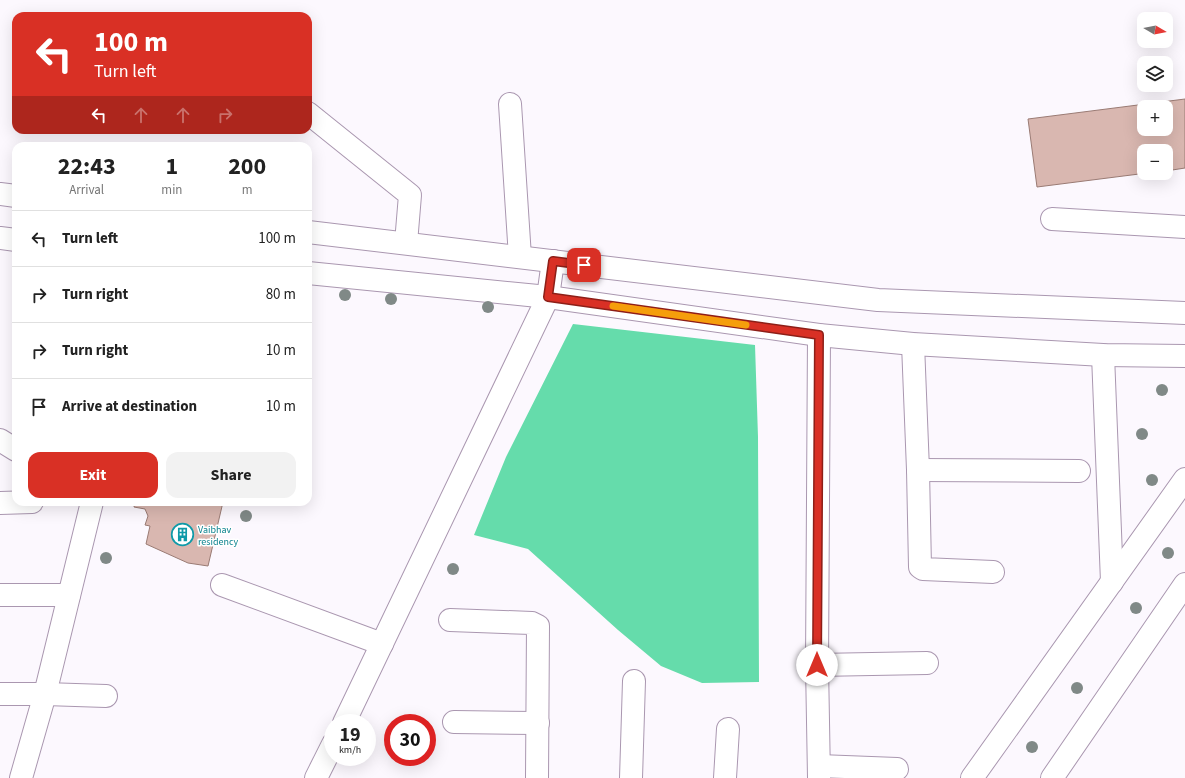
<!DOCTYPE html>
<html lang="en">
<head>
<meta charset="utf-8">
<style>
  body { margin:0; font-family:"Source Sans 3",sans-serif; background:#f2f2f2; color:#222; height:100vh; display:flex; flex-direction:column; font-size:15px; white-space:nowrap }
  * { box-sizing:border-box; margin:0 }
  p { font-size:13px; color:#767676 }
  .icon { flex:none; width:22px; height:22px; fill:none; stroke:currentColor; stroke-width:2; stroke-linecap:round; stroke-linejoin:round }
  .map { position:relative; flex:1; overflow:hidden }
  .panel { position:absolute; left:12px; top:142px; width:300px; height:364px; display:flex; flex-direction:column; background:#fff; border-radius:12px; box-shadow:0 4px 16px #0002 }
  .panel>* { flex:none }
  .hud { position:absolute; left:12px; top:12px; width:300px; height:122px; border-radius:12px; box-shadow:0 4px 16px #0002; background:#d93025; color:#fff; overflow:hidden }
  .needle { width:26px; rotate:100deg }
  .fabs { position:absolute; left:1137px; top:12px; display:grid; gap:8px }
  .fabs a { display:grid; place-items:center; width:36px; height:36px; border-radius:8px; background:#fff; box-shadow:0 4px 16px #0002; font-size:20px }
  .speed { position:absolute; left:324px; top:714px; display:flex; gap:8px; font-size:20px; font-weight:700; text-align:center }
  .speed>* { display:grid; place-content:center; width:52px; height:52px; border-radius:50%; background:#fff; box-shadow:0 4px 16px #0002; line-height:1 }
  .speed small { font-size:10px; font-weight:400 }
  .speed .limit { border:6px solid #d22; background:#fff; color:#111 }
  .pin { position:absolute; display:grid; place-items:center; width:34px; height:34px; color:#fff; margin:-17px; border-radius:8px; box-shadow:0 2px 6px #0006 }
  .me { position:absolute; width:44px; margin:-22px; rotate:0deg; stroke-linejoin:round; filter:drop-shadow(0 0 3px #0008) }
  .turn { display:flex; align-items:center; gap:14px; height:84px; padding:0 16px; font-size:18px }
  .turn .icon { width:52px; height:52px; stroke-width:2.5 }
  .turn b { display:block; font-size:28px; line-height:34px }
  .lanes { display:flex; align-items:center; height:38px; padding:0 16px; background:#0003; justify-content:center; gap:20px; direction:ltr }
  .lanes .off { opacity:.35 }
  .eta { display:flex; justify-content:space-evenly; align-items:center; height:68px; text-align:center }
  .eta b { font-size:24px; font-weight:700; line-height:28px }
  .button { display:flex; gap:8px; margin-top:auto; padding:8px 16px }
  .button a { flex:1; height:46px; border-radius:12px; background:#d93025; color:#fff; font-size:16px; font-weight:700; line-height:46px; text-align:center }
  .button a+a { background:#f2f2f2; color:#222 }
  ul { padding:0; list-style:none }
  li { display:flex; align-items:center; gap:12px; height:56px; padding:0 16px; border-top:1px solid #e0e0e0 }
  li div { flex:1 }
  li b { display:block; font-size:15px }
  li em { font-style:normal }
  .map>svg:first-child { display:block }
  .forest { fill:#65dcab }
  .building { fill:#d9b7b0; stroke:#9a7b74; fill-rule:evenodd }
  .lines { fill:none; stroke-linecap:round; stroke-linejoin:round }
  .minor-casing { stroke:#aa97b0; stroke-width:24 }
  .minor { stroke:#fff; stroke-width:22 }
  .tree { fill:#808987 }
  .route-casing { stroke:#8d1f18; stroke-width:10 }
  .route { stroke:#d93025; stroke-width:7 }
  .slow { stroke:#f59e0b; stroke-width:7 }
  .labels { text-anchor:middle; stroke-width:3; stroke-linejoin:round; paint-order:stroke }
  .culture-label { font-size:10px; fill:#0d838f; stroke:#fff; text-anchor:start }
</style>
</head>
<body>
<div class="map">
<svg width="1185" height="778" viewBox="0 0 1185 778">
  <rect width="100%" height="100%" fill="#fcf8fe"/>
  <path class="forest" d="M573,324L755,345L758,437L759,682L702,683L661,666L618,630L528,549L474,535L506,457Z"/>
  <g class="building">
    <path d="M1185,99V168L1166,171V151H1144V173H1147L1037,187L1028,119ZM1144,107H1166V129H1144Z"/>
    <path d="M135,502H223L208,566L188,563L146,544L150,526L145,525L148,516L145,509L134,507Z"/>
  </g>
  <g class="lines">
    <defs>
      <g id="minor">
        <path d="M510,104L520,257"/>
        <path d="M308,113L410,195L406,243"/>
        <path d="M0,194L16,196"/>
        <path d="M1052,219L1185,227"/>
        <path d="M308,232L878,300L1185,313"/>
        <path d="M0,238L16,240"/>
        <path d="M308,273L548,297L819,335L913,344L1103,355L1185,356"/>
        <path d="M819,335L817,665L819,778"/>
        <path d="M913,344L918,470L920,567L923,569L993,572"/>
        <path d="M1103,355L1112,582"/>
        <path d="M0,440L16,450"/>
        <path d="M918,470L1079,471"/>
        <path d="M0,503L32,502"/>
        <path d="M222,585L382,644"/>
        <path d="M0,595H69"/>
        <path d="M450,620L532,623L538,626L537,778"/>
        <path d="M817,665L927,663"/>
        <path d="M0,694H45L106,696"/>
        <path d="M454,722L538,723"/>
        <path d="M344,723L548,297L553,261"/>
        <path d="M819,766L897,769"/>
        <path d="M21,778L45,694L92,502"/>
        <path d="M316,778L333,744"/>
        <path d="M631,778L634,681"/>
        <path d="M725,778L728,729"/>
        <path d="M972,778L1185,479"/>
        <path d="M1052,778L1185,584"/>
      </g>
    </defs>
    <use href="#minor" class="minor-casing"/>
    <use href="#minor" class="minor"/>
  </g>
  <g class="tree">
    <circle cx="345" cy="295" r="6"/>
    <circle cx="391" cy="299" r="6"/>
    <circle cx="488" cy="307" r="6"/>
    <circle cx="1162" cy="390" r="6"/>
    <circle cx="1142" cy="434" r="6"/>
    <circle cx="1152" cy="480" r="6"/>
    <circle cx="246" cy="516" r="6"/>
    <circle cx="1168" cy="553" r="6"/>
    <circle cx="106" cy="558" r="6"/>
    <circle cx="453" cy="569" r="6"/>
    <circle cx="1136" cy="608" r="6"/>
    <circle cx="1077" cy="688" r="6"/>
    <circle cx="1032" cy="747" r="6"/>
  </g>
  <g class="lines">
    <defs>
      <path id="route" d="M584,265L553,261L548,297L819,335L817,665"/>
    </defs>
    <use href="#route" class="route-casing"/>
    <use href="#route" class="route"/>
    <path class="slow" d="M613,306L746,325"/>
  </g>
  <defs>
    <symbol id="building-ring" viewBox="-11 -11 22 22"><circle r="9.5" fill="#fff" stroke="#0f9aa8" stroke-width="1.5"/><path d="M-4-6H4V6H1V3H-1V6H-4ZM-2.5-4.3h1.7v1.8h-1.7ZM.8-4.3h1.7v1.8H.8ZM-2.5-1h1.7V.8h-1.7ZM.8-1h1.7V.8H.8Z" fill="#0f9aa8"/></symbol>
  </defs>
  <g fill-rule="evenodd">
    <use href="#building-ring" x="170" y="522" width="25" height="25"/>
  </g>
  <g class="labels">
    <g class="culture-label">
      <text x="198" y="533">Vaibhav<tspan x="198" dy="12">residency</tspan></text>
    </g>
  </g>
</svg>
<div class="fabs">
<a><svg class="needle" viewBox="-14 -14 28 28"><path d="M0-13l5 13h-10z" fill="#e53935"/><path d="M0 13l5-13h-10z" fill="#767676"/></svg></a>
<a><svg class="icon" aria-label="layers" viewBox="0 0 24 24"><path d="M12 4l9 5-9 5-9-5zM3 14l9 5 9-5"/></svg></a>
<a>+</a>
<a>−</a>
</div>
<div class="speed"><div>19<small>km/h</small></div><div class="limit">30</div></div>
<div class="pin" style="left:584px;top:265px;background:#d93025"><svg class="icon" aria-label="arrive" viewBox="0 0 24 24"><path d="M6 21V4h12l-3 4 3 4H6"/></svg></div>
<svg class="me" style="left:817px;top:665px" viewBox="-20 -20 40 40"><circle r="19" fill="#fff"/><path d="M0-13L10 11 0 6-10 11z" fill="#d93025"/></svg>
<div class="hud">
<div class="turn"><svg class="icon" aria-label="left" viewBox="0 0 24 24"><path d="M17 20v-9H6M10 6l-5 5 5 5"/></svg><div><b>100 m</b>Turn left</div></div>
<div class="lanes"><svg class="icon" aria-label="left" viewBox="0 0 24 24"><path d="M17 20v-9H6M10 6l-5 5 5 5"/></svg><svg class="icon off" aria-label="ahead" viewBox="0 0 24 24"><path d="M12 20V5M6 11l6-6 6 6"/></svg><svg class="icon off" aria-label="ahead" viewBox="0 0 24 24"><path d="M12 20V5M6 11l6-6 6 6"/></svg><svg class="icon off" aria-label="right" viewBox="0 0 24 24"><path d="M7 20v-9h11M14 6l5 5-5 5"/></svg></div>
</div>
<section class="panel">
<div class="eta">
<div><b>22:43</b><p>Arrival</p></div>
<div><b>1</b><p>min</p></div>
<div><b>200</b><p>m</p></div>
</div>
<ul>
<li><svg class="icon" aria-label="left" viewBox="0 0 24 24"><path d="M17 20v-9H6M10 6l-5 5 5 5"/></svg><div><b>Turn left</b></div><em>100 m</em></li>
<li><svg class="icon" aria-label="right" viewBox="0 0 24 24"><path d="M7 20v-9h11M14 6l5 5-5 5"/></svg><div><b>Turn right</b></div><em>80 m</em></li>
<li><svg class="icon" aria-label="right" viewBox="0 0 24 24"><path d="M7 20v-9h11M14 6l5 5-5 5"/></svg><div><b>Turn right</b></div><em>10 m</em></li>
<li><svg class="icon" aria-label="arrive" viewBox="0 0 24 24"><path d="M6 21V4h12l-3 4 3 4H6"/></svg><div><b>Arrive at destination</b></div><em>10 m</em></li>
</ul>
<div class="button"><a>Exit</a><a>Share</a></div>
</section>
</div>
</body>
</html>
